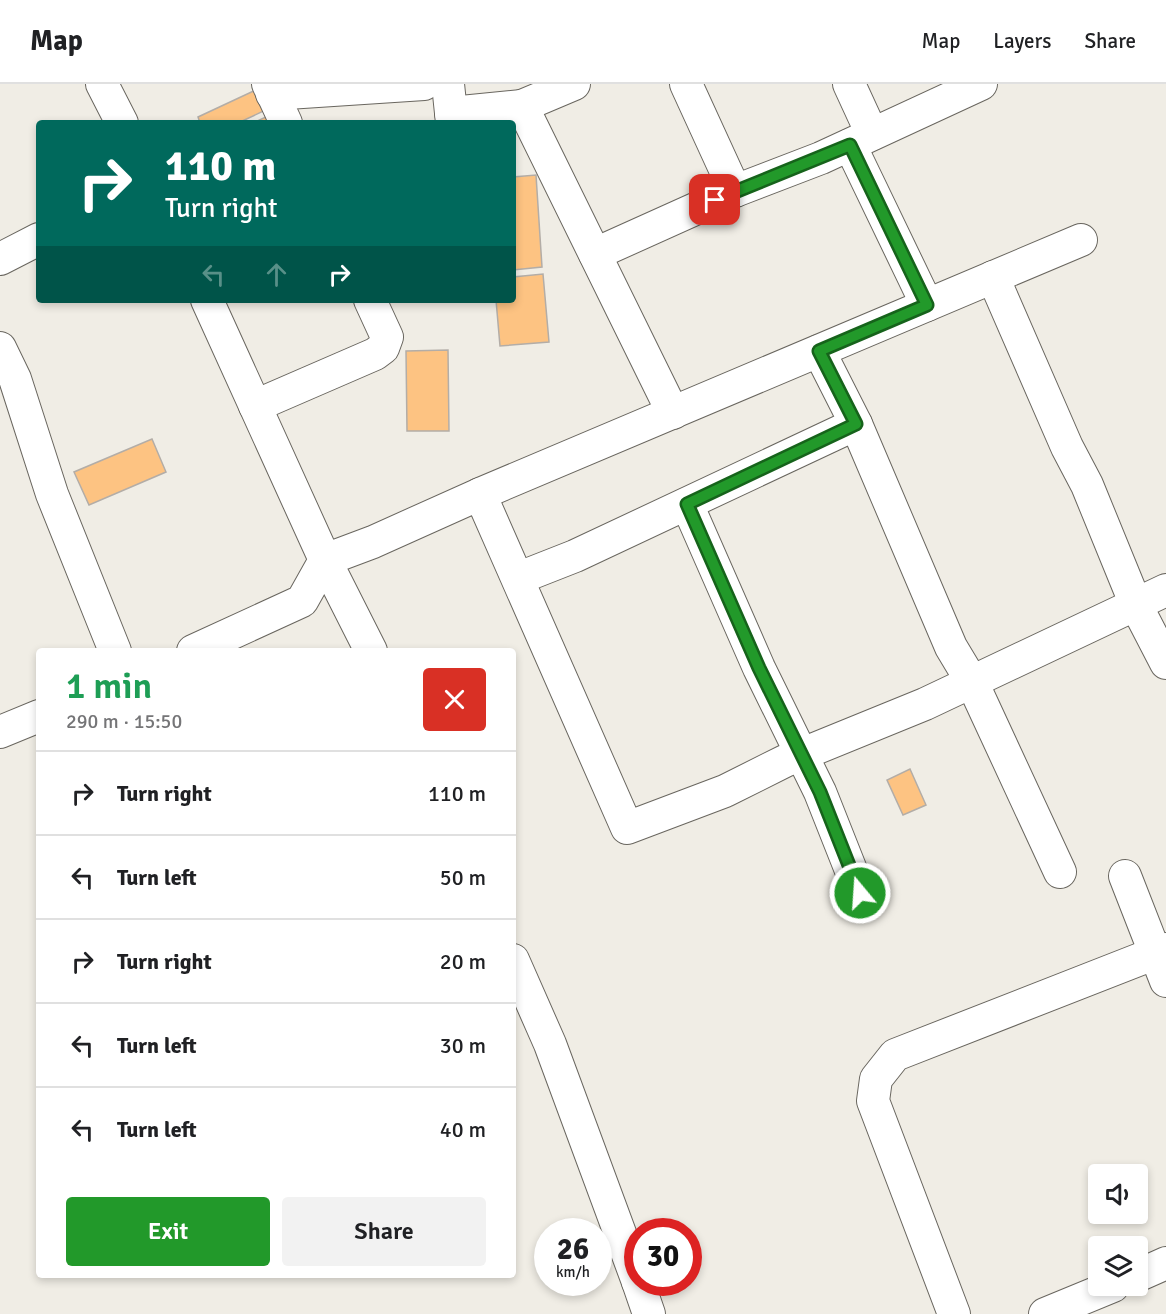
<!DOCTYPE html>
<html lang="en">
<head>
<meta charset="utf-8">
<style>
  body { margin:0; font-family:Signika,sans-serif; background:#f2f2f2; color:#202124; height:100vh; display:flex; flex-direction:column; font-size:22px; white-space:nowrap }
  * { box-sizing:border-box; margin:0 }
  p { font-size:20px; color:#757577 }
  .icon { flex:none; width:33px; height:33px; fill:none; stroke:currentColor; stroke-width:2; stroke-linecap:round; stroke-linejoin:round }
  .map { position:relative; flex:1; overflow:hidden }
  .side { position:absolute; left:36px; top:564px; width:480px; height:630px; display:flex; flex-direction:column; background:#fff; border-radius:6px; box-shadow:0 3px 9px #0003 }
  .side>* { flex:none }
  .guide { position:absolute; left:36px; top:36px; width:480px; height:183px; border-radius:6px; box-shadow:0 3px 9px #0003; background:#00695c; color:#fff; overflow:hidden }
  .tools { position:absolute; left:1088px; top:1080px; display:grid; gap:12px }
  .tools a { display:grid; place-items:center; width:60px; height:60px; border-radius:6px; background:#fff; box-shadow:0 3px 9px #0003; font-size:30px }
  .speed { position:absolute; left:534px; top:1134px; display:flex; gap:12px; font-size:30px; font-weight:700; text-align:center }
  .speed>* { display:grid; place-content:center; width:78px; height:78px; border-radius:50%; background:#fff; box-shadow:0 3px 9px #0003; line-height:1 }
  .speed small { font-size:15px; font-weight:400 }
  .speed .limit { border:9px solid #d22; background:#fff; color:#111 }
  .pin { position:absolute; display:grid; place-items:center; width:51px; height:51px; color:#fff; margin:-26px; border-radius:12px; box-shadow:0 3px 9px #0006 }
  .me { position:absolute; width:66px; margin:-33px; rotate:342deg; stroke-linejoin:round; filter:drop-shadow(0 0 4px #0008) }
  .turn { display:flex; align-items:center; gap:21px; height:126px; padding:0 30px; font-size:27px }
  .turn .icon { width:78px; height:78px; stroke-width:2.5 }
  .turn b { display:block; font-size:42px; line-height:51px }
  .lanes { display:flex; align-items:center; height:57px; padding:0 30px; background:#0003; justify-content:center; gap:30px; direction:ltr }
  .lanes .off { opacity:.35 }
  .round { display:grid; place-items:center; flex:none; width:63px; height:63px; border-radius:6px; background:#f2f2f2 }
  .summary { display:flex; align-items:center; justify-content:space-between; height:102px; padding:0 30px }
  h1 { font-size:36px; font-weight:600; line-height:45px; color:#1e9e55 }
  .action { display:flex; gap:12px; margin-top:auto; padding:12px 30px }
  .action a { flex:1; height:69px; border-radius:6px; background:#22992a; color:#fff; font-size:24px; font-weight:600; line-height:69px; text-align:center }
  .action a+a { background:#f2f2f2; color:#202124 }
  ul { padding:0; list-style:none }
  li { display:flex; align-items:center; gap:18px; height:84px; padding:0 30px; border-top:2px solid #e0e0e0 }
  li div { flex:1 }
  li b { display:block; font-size:22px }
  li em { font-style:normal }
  header { display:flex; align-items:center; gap:36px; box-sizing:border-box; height:84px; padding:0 30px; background:#fff; border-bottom:2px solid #e0e0e0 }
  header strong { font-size:28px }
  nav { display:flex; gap:33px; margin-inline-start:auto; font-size:21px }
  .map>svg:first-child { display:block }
  .building { fill:#fdc382; stroke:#b3ada7; stroke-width:1.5 }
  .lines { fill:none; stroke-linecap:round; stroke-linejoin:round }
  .minor-casing { stroke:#69665f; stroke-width:34 }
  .minor { stroke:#fff; stroke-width:32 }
  .route-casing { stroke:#16631b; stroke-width:15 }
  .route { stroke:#22992a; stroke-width:10 }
</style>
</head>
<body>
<header>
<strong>Map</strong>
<nav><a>Map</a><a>Layers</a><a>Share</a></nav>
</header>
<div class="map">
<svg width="1166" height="1230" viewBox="0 0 1166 1230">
  <rect width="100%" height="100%" fill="#f0ede5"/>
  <g class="building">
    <path d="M260,4L270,24L238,39H200L198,33Z"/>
    <path d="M270,31L273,39H253Z"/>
    <path d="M536,91L542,183L513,186V93Z"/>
    <path d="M543,190L549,258L500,262L496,216H513V193Z"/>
    <path d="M448,266L449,347H407L406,267Z"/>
    <path d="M152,355L166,388L89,421L74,388Z"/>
    <path d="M910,685L926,721L903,731L887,696Z"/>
  </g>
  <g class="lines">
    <defs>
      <g id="minor">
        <path d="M102,0L122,39"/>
        <path d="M268,0L286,39"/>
        <path d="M448,0L451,29"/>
        <path d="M686,0L735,107"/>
        <path d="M849,0L872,50"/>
        <path d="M272,10L424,0"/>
        <path d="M522,22L574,0"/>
        <path d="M452,39L451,29L522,22L673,329"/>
        <path d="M850,61L927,221"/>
        <path d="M595,170L735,107L821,74L981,0"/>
        <path d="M0,175L39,155"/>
        <path d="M993,193L1067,363L1087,401L1136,521L1166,579"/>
        <path d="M207,216L325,476L373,458L480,410L627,744L725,707L785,677L925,620L1166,506"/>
        <path d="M0,264L15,295L52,410L115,567"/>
        <path d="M819,267L856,340L951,563L972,598L1060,788"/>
        <path d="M255,322L375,270L383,264L387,253L370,216"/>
        <path d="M480,410L1081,156"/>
        <path d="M687,420L759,584L820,708L860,809"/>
        <path d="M519,494L575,472L856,340"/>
        <path d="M193,567L302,517L325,476L371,567"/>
        <path d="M0,648L39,632"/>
        <path d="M1125,792L1166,897"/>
        <path d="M513,876L550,960L638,1198"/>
        <path d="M1137,1192L1166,1179"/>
        <path d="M638,1198L649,1230"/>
        <path d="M954,1230L873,1017L876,995L895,971L1166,865"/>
        <path d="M1045,1230L1113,1202"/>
      </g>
    </defs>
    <use href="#minor" class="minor-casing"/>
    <use href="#minor" class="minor"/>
  </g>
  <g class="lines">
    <defs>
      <path id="route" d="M715,116L850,61L927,221L819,267L856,340L687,420L759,584L820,708L860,809"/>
    </defs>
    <use href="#route" class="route-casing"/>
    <use href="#route" class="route"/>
  </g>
</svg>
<div class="tools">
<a><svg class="icon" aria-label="sound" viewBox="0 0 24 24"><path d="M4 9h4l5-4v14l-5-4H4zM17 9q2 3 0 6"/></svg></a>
<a><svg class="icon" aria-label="layers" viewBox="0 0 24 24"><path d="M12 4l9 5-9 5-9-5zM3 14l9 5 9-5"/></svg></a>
</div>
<div class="speed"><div>26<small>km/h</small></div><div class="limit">30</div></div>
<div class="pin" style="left:715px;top:116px;background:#d93025"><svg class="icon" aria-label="arrive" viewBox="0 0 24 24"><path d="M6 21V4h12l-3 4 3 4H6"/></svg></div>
<svg class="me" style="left:860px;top:809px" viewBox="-20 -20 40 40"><circle r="17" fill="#22992a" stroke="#fff" stroke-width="3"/><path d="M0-11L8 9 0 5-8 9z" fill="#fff"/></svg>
<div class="guide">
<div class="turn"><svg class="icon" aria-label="right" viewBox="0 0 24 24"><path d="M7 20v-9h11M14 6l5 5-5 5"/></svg><div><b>110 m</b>Turn right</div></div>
<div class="lanes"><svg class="icon off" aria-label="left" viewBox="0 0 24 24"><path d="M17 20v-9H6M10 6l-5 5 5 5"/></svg><svg class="icon off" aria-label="ahead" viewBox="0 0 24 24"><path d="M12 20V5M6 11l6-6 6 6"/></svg><svg class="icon" aria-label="right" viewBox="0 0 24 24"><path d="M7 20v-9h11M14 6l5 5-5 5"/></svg></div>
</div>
<section class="side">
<div class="summary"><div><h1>1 min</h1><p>290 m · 15:50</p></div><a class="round" style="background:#d93025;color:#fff"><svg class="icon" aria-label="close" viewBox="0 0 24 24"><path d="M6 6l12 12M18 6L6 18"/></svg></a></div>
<ul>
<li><svg class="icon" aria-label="right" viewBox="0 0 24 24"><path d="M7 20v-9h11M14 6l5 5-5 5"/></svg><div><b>Turn right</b></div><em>110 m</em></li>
<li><svg class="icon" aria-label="left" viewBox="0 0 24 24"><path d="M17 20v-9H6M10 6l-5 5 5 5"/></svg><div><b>Turn left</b></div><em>50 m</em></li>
<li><svg class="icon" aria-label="right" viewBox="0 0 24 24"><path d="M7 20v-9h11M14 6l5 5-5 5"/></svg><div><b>Turn right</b></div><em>20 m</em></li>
<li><svg class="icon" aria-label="left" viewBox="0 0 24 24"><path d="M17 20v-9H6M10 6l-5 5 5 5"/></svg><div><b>Turn left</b></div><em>30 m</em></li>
<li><svg class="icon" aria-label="left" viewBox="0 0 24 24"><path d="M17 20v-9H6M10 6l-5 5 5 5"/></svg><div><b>Turn left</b></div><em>40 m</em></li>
</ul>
<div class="action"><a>Exit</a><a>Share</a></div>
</section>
</div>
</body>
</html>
